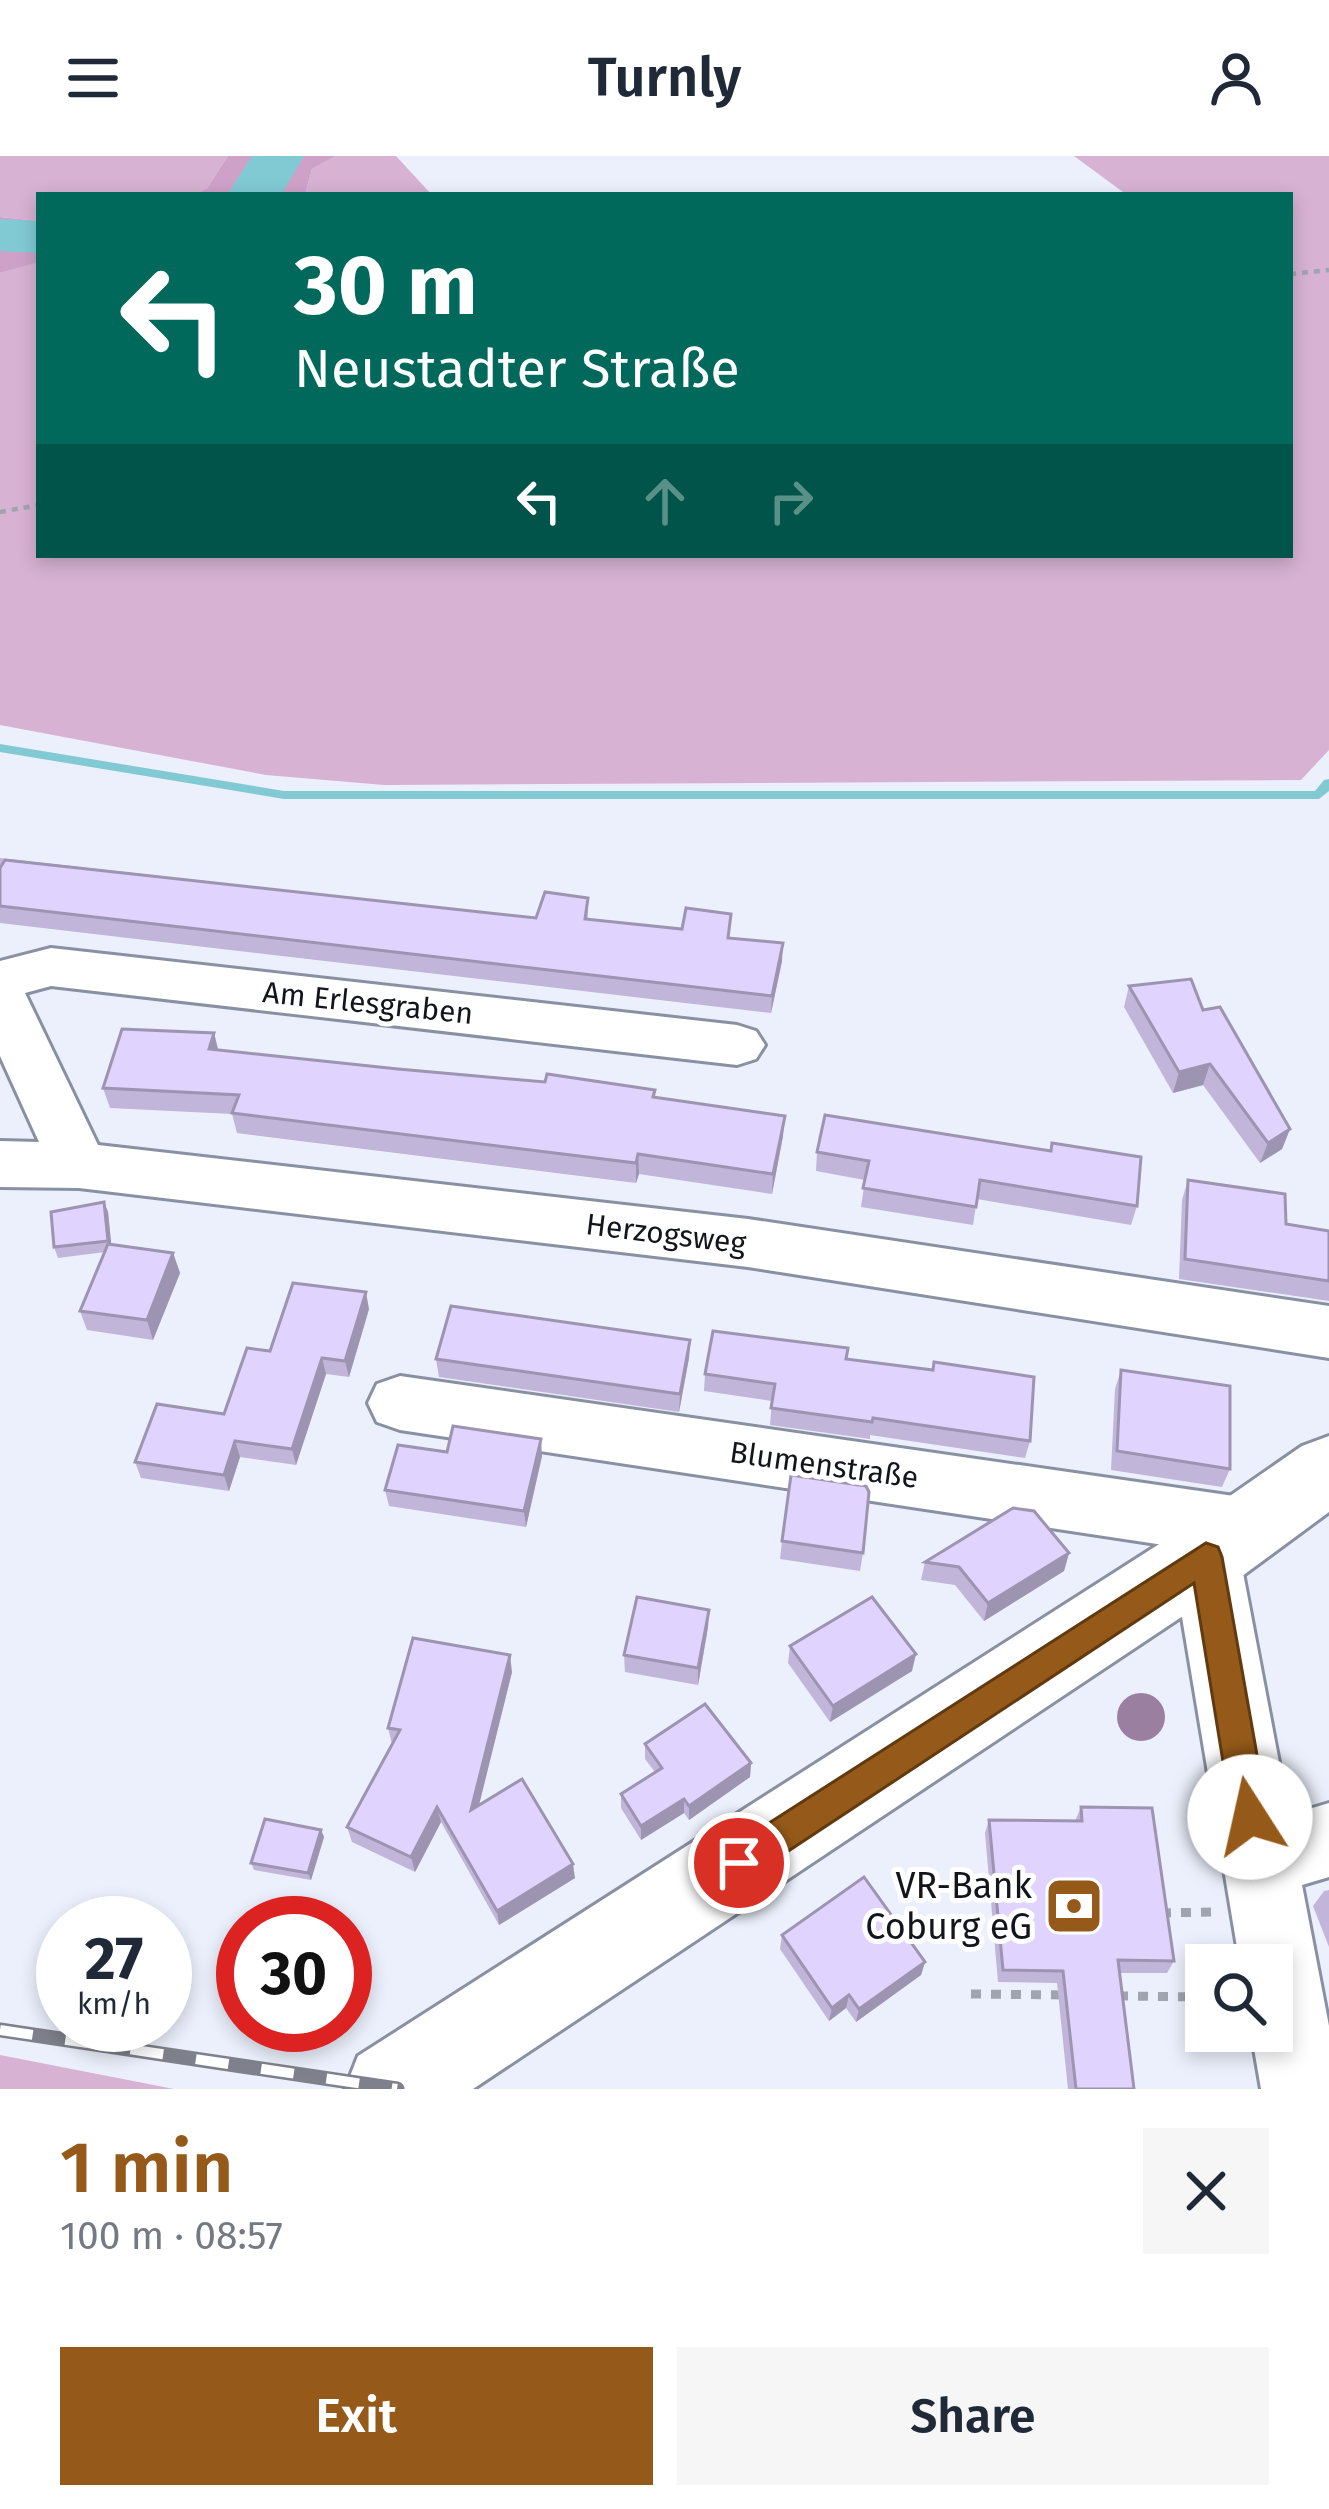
<!DOCTYPE html>
<html lang="en">
<head>
<meta charset="utf-8">
<style>
  body { margin:0; font-family:"Fira Sans",sans-serif; background:#f6f6f7; color:#1f2937; height:100vh; display:flex; flex-direction:column; font-size:45px; white-space:nowrap }
  * { box-sizing:border-box; margin:0 }
  p { font-size:39px; color:#747a83 }
  .icon { flex:none; width:66px; height:66px; fill:none; stroke:currentColor; stroke-width:2; stroke-linecap:round; stroke-linejoin:round }
  .map { position:relative; height:1933px; overflow:hidden }
  .drawer { display:flex; flex-direction:column; background:#fff; flex:1 }
  .drawer>* { flex:none }
  .hud { position:absolute; left:36px; top:36px; width:1257px; height:366px; border-radius:0px; box-shadow:0 6px 18px #0003; background:#00695c; color:#fff; overflow:hidden }
  .tools { position:absolute; left:1185px; top:1788px; display:grid; gap:24px }
  .tools a { display:grid; place-items:center; width:108px; height:108px; border-radius:0px; background:#fff; box-shadow:0 6px 18px #0003; font-size:60px }
  .speed { position:absolute; left:36px; top:1740px; display:flex; gap:24px; font-size:60px; font-weight:700; text-align:center }
  .speed>* { display:grid; place-content:center; width:156px; height:156px; border-radius:50%; background:#fff; box-shadow:0 6px 18px #0003; line-height:1 }
  .speed small { font-size:30px; font-weight:400 }
  .speed .limit { border:18px solid #d22; background:#fff; color:#111 }
  .pin { position:absolute; display:grid; place-items:center; width:102px; height:102px; color:#fff; margin:-51px; border:6px solid #fff; border-radius:50%; box-shadow:0 3px 12px #0007 }
  .me { position:absolute; width:132px; margin:-66px; rotate:350deg; stroke-linejoin:round; filter:drop-shadow(0 0 9px #0008) }
  .turn { display:flex; align-items:center; gap:42px; height:252px; padding:0 60px; font-size:54px }
  .turn .icon { width:156px; height:156px; stroke-width:2.5 }
  .turn b { display:block; font-size:84px; line-height:102px }
  .lanes { display:flex; align-items:center; height:114px; padding:0 60px; background:#0003; justify-content:center; gap:60px; direction:ltr }
  .lanes .off { opacity:.35 }
  .round { display:grid; place-items:center; flex:none; width:126px; height:126px; border-radius:0px; background:#f6f6f7 }
  .summary { display:flex; align-items:center; justify-content:space-between; height:204px; padding:0 60px }
  h1 { font-size:72px; font-weight:600; line-height:90px; color:#955a19 }
  .action { display:flex; gap:24px; margin-top:auto; padding:24px 60px }
  .action a { flex:1; height:138px; border-radius:0px; background:#955a19; color:#fff; font-size:48px; font-weight:600; line-height:138px; text-align:center }
  .action a+a { background:#f6f6f7; color:#1f2937 }
  header { display:flex; justify-content:space-between; align-items:center; height:156px; padding:0 60px; background:#fff; font-size:54px; font-weight:600 }
  .map>svg:first-child { display:block }
  .green { fill:#d7b2d3 }
  .forest { fill:#cea1c9 }
  .lines { fill:none; stroke-linecap:round; stroke-linejoin:round }
  .stream { fill:#81cad4; fill-rule:evenodd }
  .river { fill:#81cad4; fill-rule:evenodd }
  .street-casing { stroke:#8990a2; stroke-width:6 }
  .secondary-casing { stroke:#8990a2; stroke-width:6 }
  .path-far1 { stroke:#a0a4ae; stroke-width:4.5; stroke-dasharray:6 6; stroke-linecap:butt }
  .path { stroke:#a0a4ae; stroke-width:9; stroke-dasharray:10 10; stroke-linecap:butt }
  .street { fill:#fff; fill-rule:evenodd }
  .secondary { fill:#fff; fill-rule:evenodd }
  .rail-casing { stroke:#7e818b; stroke-width:15 }
  .rail { stroke:#fff; stroke-width:10; stroke-dasharray:33; stroke-linecap:butt }
  .tree { fill:#9a7fa0 }
  .wall { fill:#c1b5da }
  .shaded-wall { fill:#9d94b1 }
  .building { fill:#e0d3fd; stroke:#9d94b1; stroke-width:3 }
  .route { fill:#955a19; stroke:#613a10; stroke-width:3 }
  .labels { text-anchor:middle; stroke-width:10; stroke-linejoin:round; paint-order:stroke }
  .street-label { font-size:30px; fill:#13151c; stroke:#fff }
  .near-poi-label { font-size:36px; fill:#13151c; stroke:#fff; text-anchor:end }
</style>
</head>
<body>
<header><svg class="icon" aria-label="menu" viewBox="0 0 24 24"><path d="M4 6h16M4 12h16M4 18h16"/></svg>Turnly<svg class="icon" aria-label="person" viewBox="0 0 24 24"><circle cx="12" cy="8" r="4"/><path d="M4 21q1-7 8-7t8 7"/></svg></header>
<div class="map">
<svg width="1329" height="1933" viewBox="0 0 1329 1933">
  <rect width="100%" height="100%" fill="#ebf0fc"/>
  <g class="green">
    <path d="M0,0H228L207,32L194,39H39V65L0,61Z"/>
    <path d="M336,0H396L432,39H305L312,13Z"/>
    <path d="M1074,0H1329V594L1301,624L384,629L266,619L0,569V117L37,106L39,399H1290V39H1127Z"/>
    <path d="M0,1899L174,1933H0Z"/>
  </g>
  <g class="forest">
    <path d="M228,0H336L312,13L305,39H194L207,32Z"/>
    <path d="M0,61L39,65V106L0,117Z"/>
  </g>
  <g class="lines">
    <path class="stream" d="M0,588L284,635H1315L1324,624L1329,623V635L1319,643H284L0,596Z"/>
    <g class="river">
      <path d="M252,0H304L281,39H227Z"/>
      <path d="M0,63L39,65V97L0,95Z"/>
    </g>
    <defs>
      <g id="street">
        <path d="M51,792L737,869L756,875L765,889L756,903L737,909L51,830L25,837L98,989L748,1063L1329,1150V1202L748,1111L79,1032L0,1031V985L39,986L0,900V805Z"/>
        <path d="M400,1220L1248,1342L1272,1351L1281,1372L1272,1393L1240,1401L1289,1659L1329,1647V1721L1302,1729L1329,1870V1933H1261L1251,1875H1272V1809H1240L1172,1401L1177,1391L400,1274L377,1266L368,1247L377,1228Z"/>
      </g>
      <path id="secondary" d="M1329,1280V1356L1234,1426L473,1933H345L358,1900L1178,1376L1302,1290Z"/>
    </defs>
    <use href="#street" class="street-casing"/>
    <use href="#secondary" class="secondary-casing"/>
    <g class="path-far1">
      <path d="M1290,118L1329,114"/>
      <path d="M0,356L39,349"/>
    </g>
    <g class="path">
      <path d="M1161,1757L1212,1756"/>
      <path d="M971,1838L1067,1839"/>
      <path d="M1118,1840L1206,1841"/>
    </g>
    <use href="#street" class="street"/>
    <use href="#secondary" class="secondary"/>
    <defs>
      <path id="rail" d="M0,1874L397,1933"/>
    </defs>
    <use href="#rail" class="rail-casing"/>
    <use href="#rail" class="rail"/>
  </g>
  <circle class="tree" cx="1141" cy="1561" r="24"/>
  <g class="wall">
    <path d="M0,702L536,762L588,742V764L730,782L782,805L771,857L0,767Z"/>
    <path d="M1129,830L1203,854L1290,973L1282,993L1260,1007L1203,929L1173,937L1124,851Z"/>
    <path d="M214,877L218,894L398,913L545,926L655,934V941L783,980L772,1038L639,1018L636,1027L237,977L232,958L110,952L103,932Z"/>
    <path d="M817,996L1137,1050L1131,1069L977,1043L973,1069L861,1051L865,1024L816,1015Z"/>
    <path d="M1188,1024L1286,1068L1329,1075V1145L1179,1123L1182,1044Z"/>
    <path d="M104,1046L108,1056L111,1088L173,1097L180,1117L153,1184L87,1174L80,1155L105,1096L58,1102L54,1091Z"/>
    <path d="M369,1153L349,1221L326,1218L296,1309L240,1301L229,1335L141,1322L135,1306L224,1258L270,1195Z"/>
    <path d="M690,1184L689,1202L679,1256L439,1221L436,1203Z"/>
    <path d="M846,1203L1030,1285L1025,1302L870,1279V1283L770,1269L772,1245L704,1235L705,1218Z"/>
    <path d="M1121,1214L1230,1313L1222,1331L1111,1314L1115,1233Z"/>
    <path d="M447,1296L542,1300L526,1371L389,1350L385,1334Z"/>
    <path d="M782,1385L863,1397L860,1415L780,1403Z"/>
    <path d="M1069,1397L1064,1415L984,1465L955,1429L921,1424L925,1406Z"/>
    <path d="M708,1471L698,1529L625,1516L624,1499Z"/>
    <path d="M790,1490L912,1515L830,1566L788,1507Z"/>
    <path d="M512,1516L479,1649L575,1722L499,1769L441,1666L415,1716L352,1686L347,1671L392,1588L388,1572Z"/>
    <path d="M645,1588L751,1607L750,1621L689,1664L684,1657L641,1684L621,1652V1638L655,1616L645,1603Z"/>
    <path d="M1081,1651L1174,1805L1167,1817H1120L1134,1933H1068L1057,1827L998,1826L985,1677L989,1664L1075,1665Z"/>
    <path d="M321,1674L324,1681L311,1724L254,1714L251,1707Z"/>
    <path d="M1329,1734V1791L1313,1750L1324,1735Z"/>
    <path d="M782,1779L925,1806L921,1819L856,1866L846,1852L829,1865L780,1793Z"/>
  </g>
  <g class="shaded-wall">
    <path d="M783,787L782,805L771,857L772,840Z"/>
    <path d="M214,877L219,897L209,893Z"/>
    <path d="M1210,908L1203,929L1173,937L1179,916Z"/>
    <path d="M785,960L783,980L772,1038L773,1018Z"/>
    <path d="M1290,973L1282,993L1260,1007L1268,987Z"/>
    <path d="M638,998L639,1018L636,1027V1007Z"/>
    <path d="M104,1046L108,1056L112,1095L108,1085Z"/>
    <path d="M173,1097L180,1117L153,1184L147,1164Z"/>
    <path d="M366,1136L369,1153L349,1221L345,1205Z"/>
    <path d="M690,1184L689,1202L679,1256L680,1238Z"/>
    <path d="M322,1202L326,1218L296,1309L292,1293Z"/>
    <path d="M541,1283L542,1300L526,1371L524,1355Z"/>
    <path d="M235,1285L240,1301L229,1335L224,1319Z"/>
    <path d="M1069,1397L1064,1415L984,1465L988,1447Z"/>
    <path d="M709,1454L708,1471L698,1529V1512Z"/>
    <path d="M916,1498L912,1515L830,1566L833,1550Z"/>
    <path d="M510,1499L512,1516L474,1669L471,1654Z"/>
    <path d="M751,1607L750,1621L689,1664V1650Z"/>
    <path d="M684,1643V1657L641,1684V1670Z"/>
    <path d="M437,1651L441,1666L415,1716L411,1701Z"/>
    <path d="M321,1674L324,1681L311,1724L308,1717Z"/>
    <path d="M573,1708L575,1722L499,1769L497,1755Z"/>
    <path d="M925,1806L921,1819L856,1866L859,1853Z"/>
    <path d="M849,1839L846,1852L829,1865L832,1852Z"/>
  </g>
  <g class="building">
    <path d="M5,704L536,762L545,736L588,742L585,763L682,773L686,752L731,758L728,782L783,787L772,840L0,750V712Z"/>
    <path d="M1191,823L1203,854L1220,851L1290,973L1268,987L1210,908L1179,916L1129,830Z"/>
    <path d="M122,873L214,877L209,893L398,913L545,926L547,918L655,934L653,941L785,960L773,1018L638,998L636,1007L232,957L239,939L103,932Z"/>
    <path d="M825,959L1051,995L1052,987L1141,1001L1137,1050L980,1024L976,1051L863,1032L869,1005L817,996Z"/>
    <path d="M1188,1024L1285,1038L1286,1068L1329,1075V1125L1185,1103Z"/>
    <path d="M104,1046L108,1085L54,1091L51,1056Z"/>
    <path d="M108,1088L173,1097L147,1164L80,1155Z"/>
    <path d="M293,1127L366,1136L345,1205L322,1202L292,1293L235,1285L224,1319L135,1306L157,1248L224,1258L247,1192L270,1195Z"/>
    <path d="M451,1150L690,1184L680,1238L436,1203Z"/>
    <path d="M713,1175L848,1192L846,1203L933,1214L934,1206L1034,1221L1030,1285L873,1262L872,1266L771,1252L775,1228L705,1218Z"/>
    <path d="M1121,1214L1230,1230V1313L1117,1295Z"/>
    <path d="M453,1270L541,1283L524,1355L385,1334L398,1289L447,1296Z"/>
    <path d="M791,1319L866,1330L869,1336L863,1397L782,1385Z"/>
    <path d="M1013,1352L1034,1355L1069,1397L988,1447L959,1411L925,1406Z"/>
    <path d="M637,1441L709,1454L698,1512L624,1499Z"/>
    <path d="M872,1441L916,1498L833,1550L790,1490Z"/>
    <path d="M413,1482L510,1499L471,1654L522,1623L573,1708L497,1755L437,1651L411,1701L347,1671L400,1574L388,1572Z"/>
    <path d="M705,1548L751,1607L689,1650L684,1643L641,1670L621,1638L662,1612L645,1588Z"/>
    <path d="M1081,1651L1152,1652L1174,1805L1118,1804L1134,1933H1076L1063,1815L1003,1814L989,1664L1082,1665Z"/>
    <path d="M265,1663L321,1674L308,1717L251,1707Z"/>
    <path d="M864,1721L925,1806L859,1853L849,1839L832,1852L782,1779Z"/>
  </g>
  <path class="route" d="M1206,1387L1218,1391L1222,1401L1268,1661L1263,1674L1250,1679L1238,1674L1232,1661L1194,1427L752,1719L739,1725L727,1719L721,1707L727,1694Z"/>
  <defs>
    <symbol id="bank-square" viewBox="-11 -11 22 22"><rect x="-9" y="-9" width="18" height="18" rx="4" fill="#955a19" stroke="#fff"/><path d="M-6-4H6V4H-6ZM0-2.3a2.3 2.3 0 1 0 0 4.6a2.3 2.3 0 1 0 0-4.6Z" fill="#fff"/></symbol>
  </defs>
  <g fill-rule="evenodd">
    <use href="#bank-square" x="1041" y="1717" width="66" height="66"/>
  </g>
  <g class="labels">
    <g class="street-label">
      <text transform="translate(368 847) rotate(6)" y="10">Am Erlesgraben</text>
      <text transform="translate(666 1078) rotate(7)" y="10">Herzogsweg</text>
      <text transform="translate(824 1309) rotate(8)" y="10">Blumenstraße</text>
    </g>
    <g class="near-poi-label">
      <text x="1032" y="1742">VR-Bank<tspan x="1032" dy="41">Coburg eG</tspan></text>
    </g>
  </g>
</svg>
<div class="tools">
<a><svg class="icon" aria-label="search" viewBox="0 0 24 24"><circle cx="10" cy="10" r="6"/><path d="M15 15l6 6"/></svg></a>
</div>
<div class="speed"><div>27<small>km/h</small></div><div class="limit">30</div></div>
<div class="pin" style="left:739px;top:1707px;background:#d93025"><svg class="icon" aria-label="arrive" viewBox="0 0 24 24"><path d="M6 21V4h12l-3 4 3 4H6"/></svg></div>
<svg class="me" style="left:1250px;top:1661px" viewBox="-20 -20 40 40"><circle r="19" fill="#fff"/><path d="M0-13L10 11 0 6-10 11z" fill="#955a19"/></svg>
<div class="hud">
<div class="turn"><svg class="icon" aria-label="left" viewBox="0 0 24 24"><path d="M17 20v-9H6M10 6l-5 5 5 5"/></svg><div><b>30 m</b>Neustadter Straße</div></div>
<div class="lanes"><svg class="icon" aria-label="left" viewBox="0 0 24 24"><path d="M17 20v-9H6M10 6l-5 5 5 5"/></svg><svg class="icon off" aria-label="ahead" viewBox="0 0 24 24"><path d="M12 20V5M6 11l6-6 6 6"/></svg><svg class="icon off" aria-label="right" viewBox="0 0 24 24"><path d="M7 20v-9h11M14 6l5 5-5 5"/></svg></div>
</div>
</div>
<section class="drawer">
<div class="summary"><div><h1>1 min</h1><p>100 m · 08:57</p></div><a class="round"><svg class="icon" aria-label="close" viewBox="0 0 24 24"><path d="M6 6l12 12M18 6L6 18"/></svg></a></div>
<div class="action"><a>Exit</a><a>Share</a></div>
</section>
</body>
</html>
